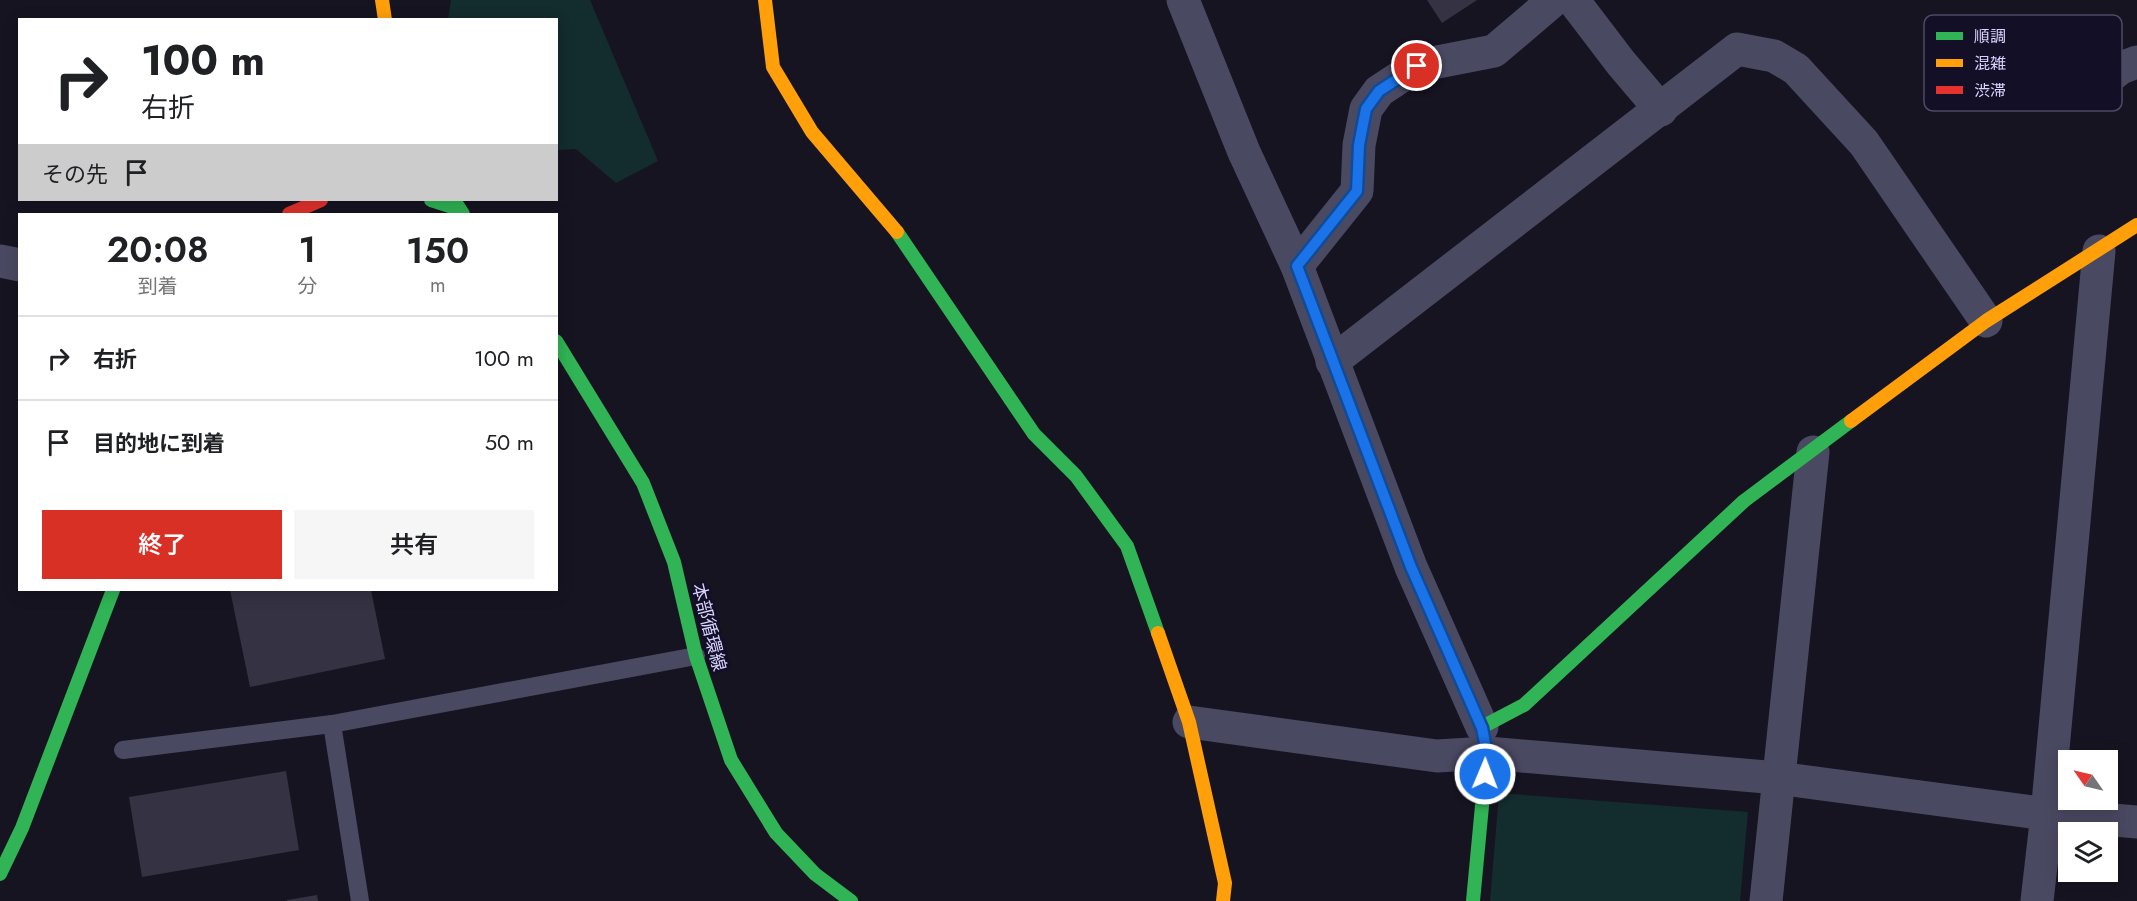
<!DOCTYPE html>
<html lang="ja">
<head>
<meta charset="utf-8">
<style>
  body { margin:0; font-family:Jost,"Noto Sans JP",sans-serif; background:#f6f6f6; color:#202124; height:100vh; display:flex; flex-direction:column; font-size:22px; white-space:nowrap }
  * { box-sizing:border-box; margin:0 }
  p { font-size:20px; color:#757577 }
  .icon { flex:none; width:33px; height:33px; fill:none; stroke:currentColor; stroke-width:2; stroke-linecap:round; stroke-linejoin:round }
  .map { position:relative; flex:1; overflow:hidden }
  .side { position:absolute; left:18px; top:213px; width:540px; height:378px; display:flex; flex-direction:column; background:#fff; border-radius:0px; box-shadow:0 3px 15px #0003 }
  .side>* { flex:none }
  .hud { position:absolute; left:18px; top:18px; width:540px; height:183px; border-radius:0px; box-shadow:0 3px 15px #0003; background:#fff; color:#202124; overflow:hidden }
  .needle { width:39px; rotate:304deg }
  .fabs { position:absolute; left:2058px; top:750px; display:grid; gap:12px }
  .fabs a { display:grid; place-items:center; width:60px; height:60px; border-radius:0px; background:#fff; box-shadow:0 3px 15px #0003; font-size:30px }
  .pin { position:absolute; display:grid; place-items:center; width:51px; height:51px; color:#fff; margin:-26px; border:3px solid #fff; border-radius:50%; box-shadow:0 2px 6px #0007 }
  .me { position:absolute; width:66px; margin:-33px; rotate:1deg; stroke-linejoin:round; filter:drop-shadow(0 0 4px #0008) }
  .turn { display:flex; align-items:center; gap:21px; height:126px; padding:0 24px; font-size:27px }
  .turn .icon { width:78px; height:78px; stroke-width:2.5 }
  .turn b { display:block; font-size:42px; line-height:51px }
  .then { display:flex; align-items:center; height:57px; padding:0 24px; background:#0003; gap:12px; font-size:22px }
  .eta { display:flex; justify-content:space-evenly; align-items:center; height:102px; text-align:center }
  .eta b { font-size:36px; font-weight:600; line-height:42px }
  .cta { display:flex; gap:12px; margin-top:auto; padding:12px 24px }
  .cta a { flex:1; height:69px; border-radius:0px; background:#d93025; color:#fff; font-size:24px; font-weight:600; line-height:69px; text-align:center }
  .cta a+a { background:#f6f6f6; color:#202124 }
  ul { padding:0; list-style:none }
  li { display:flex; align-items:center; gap:18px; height:84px; padding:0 24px; border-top:2px solid #e0e0e0 }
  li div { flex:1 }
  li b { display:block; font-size:22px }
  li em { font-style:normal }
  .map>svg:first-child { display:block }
  .green { fill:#132c2d }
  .building { fill:#343243 }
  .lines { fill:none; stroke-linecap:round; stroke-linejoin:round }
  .lane { stroke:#4a4962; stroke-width:18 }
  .street { stroke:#4a4962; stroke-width:33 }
  .fast { stroke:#30b455; stroke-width:14 }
  .slow { stroke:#ff9f0a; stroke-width:14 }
  .jam { stroke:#e5322d; stroke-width:14 }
  .route-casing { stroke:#114b97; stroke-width:15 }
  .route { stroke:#1a73e8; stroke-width:10 }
  .labels { text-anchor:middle; stroke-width:6; stroke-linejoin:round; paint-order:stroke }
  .street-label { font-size:18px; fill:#d9d4ff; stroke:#130f26 }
  .key { fill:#130f26; stroke:#4e4a67; stroke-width:1.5 }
  .key-label { font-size:16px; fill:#d9d4ff }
</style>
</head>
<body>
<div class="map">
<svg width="2137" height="901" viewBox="0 0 2137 901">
  <rect width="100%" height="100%" fill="#161421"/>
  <g class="green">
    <path d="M451,0H590L658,161L616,183L576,149L557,150L556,20L448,19Z"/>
    <path d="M1499,793L1748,812L1740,901H1490Z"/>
  </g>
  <g class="building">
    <path d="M1427,0H1477L1442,23Z"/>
    <path d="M230,590H371L385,659L250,687Z"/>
    <path d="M286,771L299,850L142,877L129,797Z"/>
    <path d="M317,895L318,901H287V900Z"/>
  </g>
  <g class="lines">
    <g class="lane">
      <path d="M332,724L360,901"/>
      <path d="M123,750L332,724L696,656"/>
    </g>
    <g class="street">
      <path d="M1183,0L1244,152L1297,266L1411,567L1482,727"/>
      <path d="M1573,0L1621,63L1661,110"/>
      <path d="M2091,91L2121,68L2137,62"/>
      <path d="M0,261L20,265"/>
      <path d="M1297,266L1357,191L1359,145L1366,109L1379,91L1417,66L1494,51L1554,0"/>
      <path d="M1332,362L1737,49L1774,56L1796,69L1864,143L1986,321"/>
      <path d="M1189,722L1437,756L1487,753L1778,778L2047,814L2137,822"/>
      <path d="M1766,901L1813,452"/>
      <path d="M2037,901L2047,814L2099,251"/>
    </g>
    <g class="fast">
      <path d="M431,200L459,209"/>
      <path d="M454,200L463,214"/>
      <path d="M897,232L1034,434L1076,476L1127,546L1158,633"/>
      <path d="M556,341L643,483L674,562L696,656L731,760L776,833L815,874L851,901"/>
      <path d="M0,874L22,828L113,590"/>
      <path d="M1473,901L1487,753L1482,727L1524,705L1744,501L1851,421"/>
    </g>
    <g class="slow">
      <path d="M382,0L385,20"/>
      <path d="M765,0L773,67L812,132L897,232"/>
      <path d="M1851,421L1986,321L2137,225"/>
      <path d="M1158,633L1189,722L1225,883L1223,901"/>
    </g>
    <path class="jam" d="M289,214L321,200"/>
  </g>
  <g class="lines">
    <defs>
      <path id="route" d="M1417,66L1379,91L1366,109L1359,145L1357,191L1297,266L1411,567L1482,728L1487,753L1485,774"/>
    </defs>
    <use href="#route" class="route-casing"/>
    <use href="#route" class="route"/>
  </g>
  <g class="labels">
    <g class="street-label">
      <text transform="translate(709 627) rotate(76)" y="6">本部循環線</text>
    </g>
  </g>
  <rect x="1924" y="15" width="198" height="96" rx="9" class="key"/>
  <rect x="1936" y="32" width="27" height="8" fill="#30b455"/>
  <rect x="1936" y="59" width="27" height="8" fill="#ff9f0a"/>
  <rect x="1936" y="86" width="27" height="8" fill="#e5322d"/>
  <g class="key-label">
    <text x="1974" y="42">順調</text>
    <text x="1974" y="69">混雑</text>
    <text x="1974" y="96">渋滞</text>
  </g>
</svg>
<div class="fabs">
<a><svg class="needle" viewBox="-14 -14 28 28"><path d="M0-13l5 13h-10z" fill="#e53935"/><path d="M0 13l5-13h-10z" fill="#757577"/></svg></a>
<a><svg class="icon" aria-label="layers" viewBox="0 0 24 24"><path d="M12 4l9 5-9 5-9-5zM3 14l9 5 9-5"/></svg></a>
</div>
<div class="pin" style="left:1417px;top:66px;background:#d93025"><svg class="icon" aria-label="arrive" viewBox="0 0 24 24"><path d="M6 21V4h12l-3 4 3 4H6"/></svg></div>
<svg class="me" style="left:1485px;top:774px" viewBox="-20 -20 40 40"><circle r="17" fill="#1a73e8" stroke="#fff" stroke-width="3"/><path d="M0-11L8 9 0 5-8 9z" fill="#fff"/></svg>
<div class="hud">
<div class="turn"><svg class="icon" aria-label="right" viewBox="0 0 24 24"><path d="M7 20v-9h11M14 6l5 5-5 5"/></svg><div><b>100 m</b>右折</div></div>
<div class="then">その先<svg class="icon" aria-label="arrive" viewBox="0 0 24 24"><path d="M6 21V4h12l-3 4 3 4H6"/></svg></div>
</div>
<section class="side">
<div class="eta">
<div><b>20:08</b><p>到着</p></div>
<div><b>1</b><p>分</p></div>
<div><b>150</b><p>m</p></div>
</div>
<ul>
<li><svg class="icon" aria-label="right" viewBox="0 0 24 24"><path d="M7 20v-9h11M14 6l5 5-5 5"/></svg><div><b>右折</b></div><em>100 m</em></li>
<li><svg class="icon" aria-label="arrive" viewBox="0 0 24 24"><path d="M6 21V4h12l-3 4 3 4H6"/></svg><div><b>目的地に到着</b></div><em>50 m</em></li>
</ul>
<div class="cta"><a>終了</a><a>共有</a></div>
</section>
</div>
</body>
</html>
